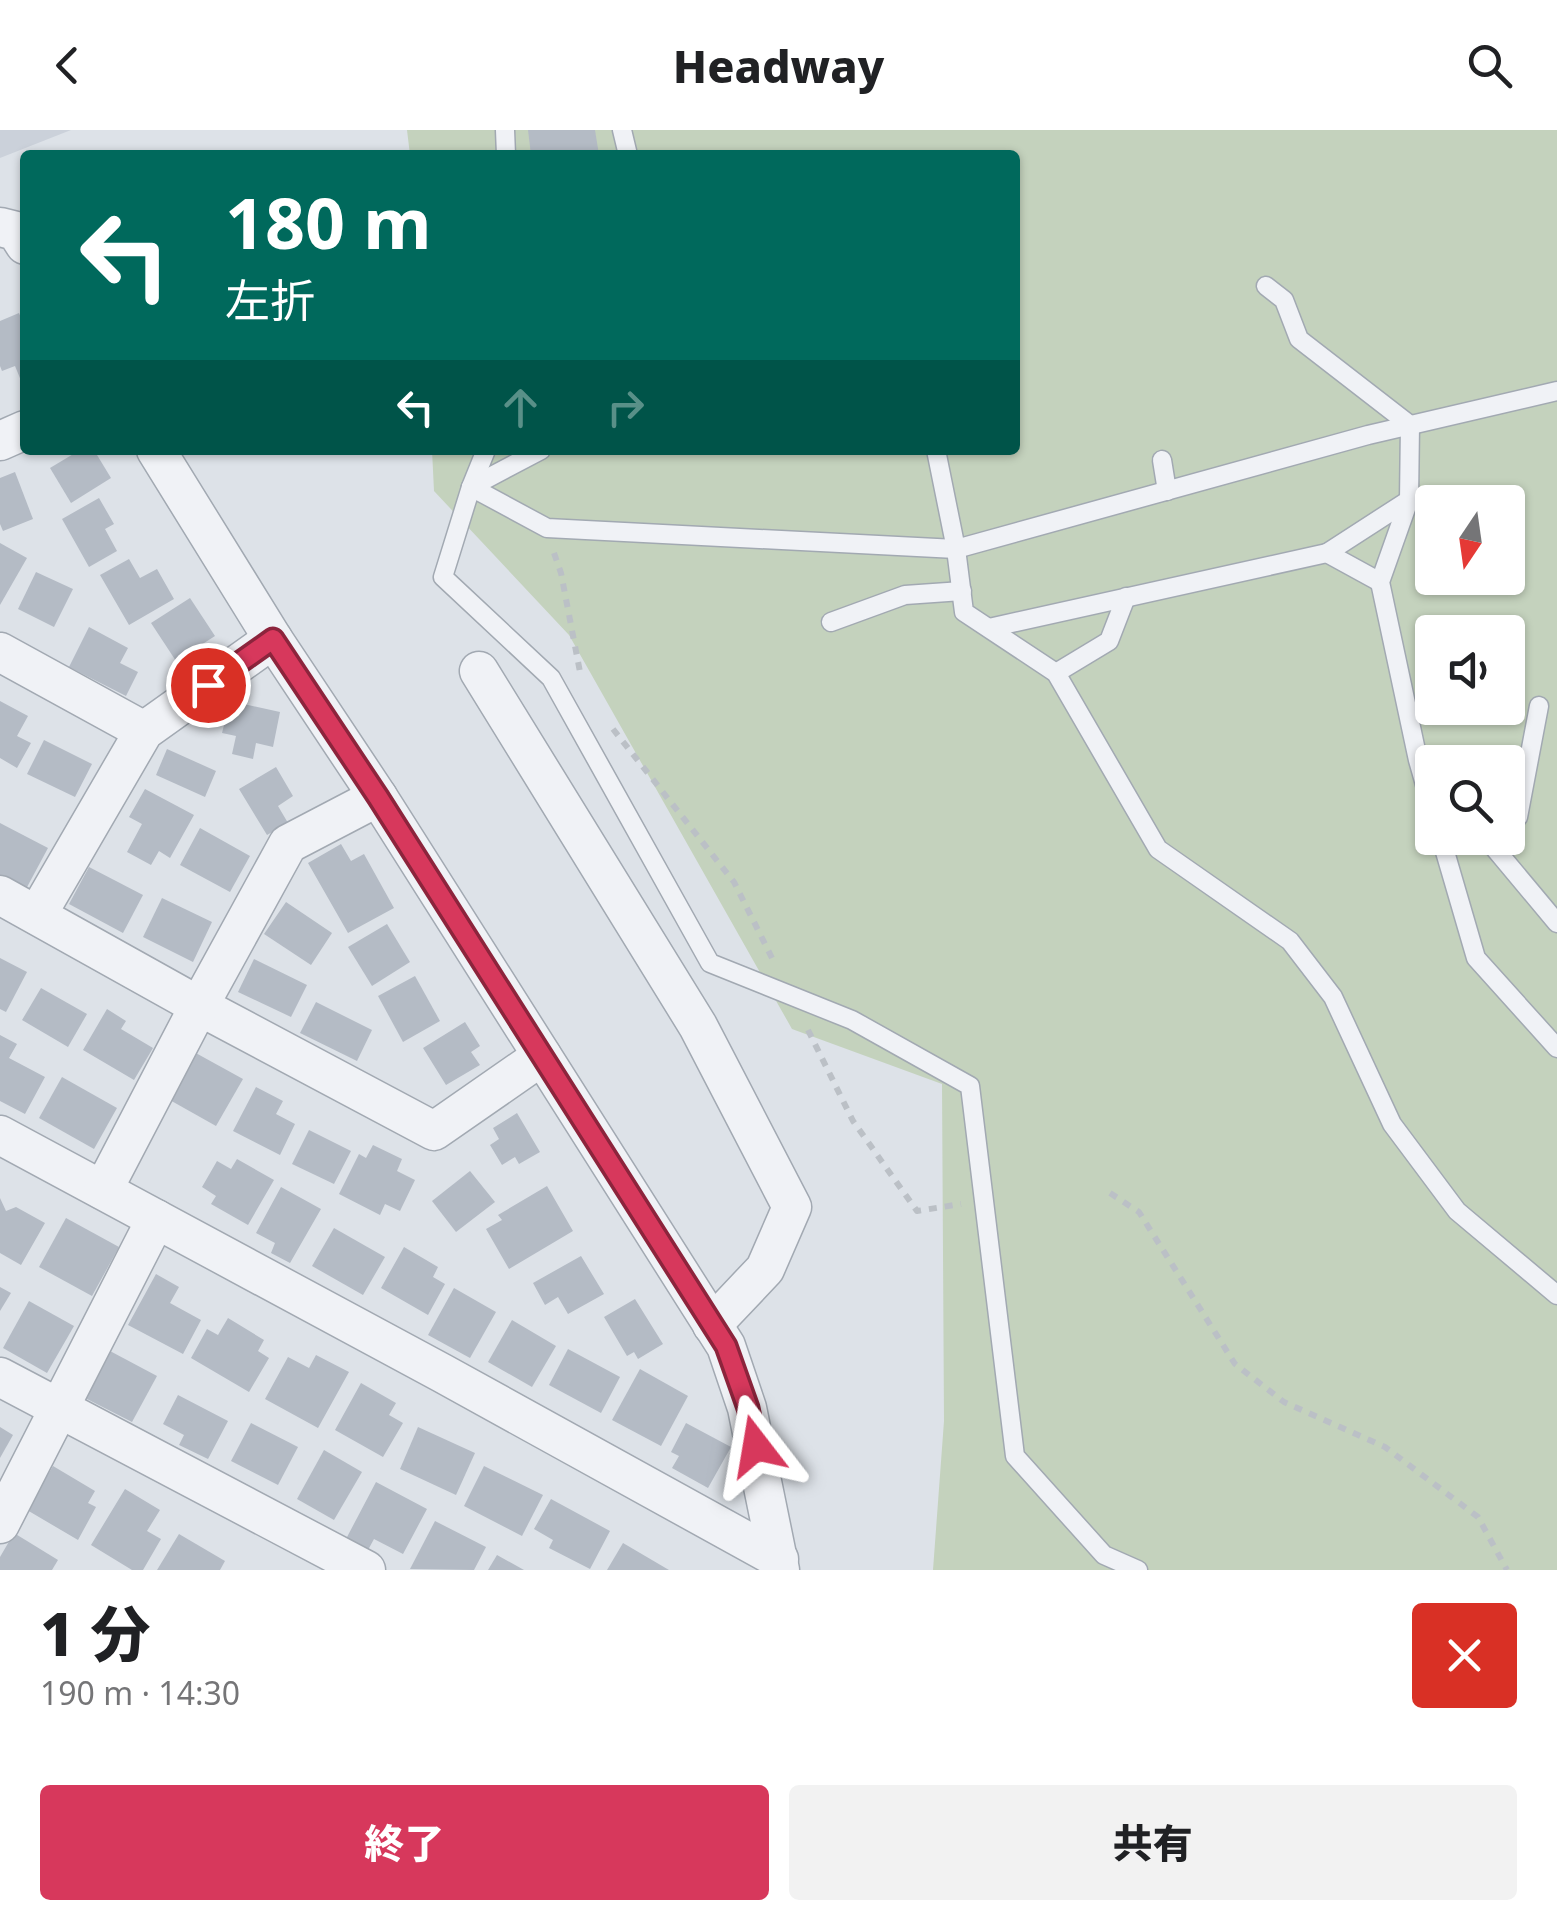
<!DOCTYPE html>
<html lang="ja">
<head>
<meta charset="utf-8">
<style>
  body { margin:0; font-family:"Noto Sans","Noto Sans JP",sans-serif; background:#f2f2f2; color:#202124; height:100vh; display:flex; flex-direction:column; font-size:38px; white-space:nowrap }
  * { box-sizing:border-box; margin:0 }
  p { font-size:32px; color:#757577 }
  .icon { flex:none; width:55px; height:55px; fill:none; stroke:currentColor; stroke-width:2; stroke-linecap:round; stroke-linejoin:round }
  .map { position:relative; height:1440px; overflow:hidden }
  .side { display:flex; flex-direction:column; background:#fff; flex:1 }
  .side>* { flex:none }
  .guide { position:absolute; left:20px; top:20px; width:1000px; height:305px; border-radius:10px; box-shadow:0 2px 8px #0004; background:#00695c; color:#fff; overflow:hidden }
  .needle { width:65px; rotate:193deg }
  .controls { position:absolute; left:1415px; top:355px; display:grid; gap:20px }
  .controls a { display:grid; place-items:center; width:110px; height:110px; border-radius:10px; background:#fff; box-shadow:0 2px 8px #0004; font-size:50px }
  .pin { position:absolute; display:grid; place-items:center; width:85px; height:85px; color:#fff; margin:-42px; border:5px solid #fff; border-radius:50%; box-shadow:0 2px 10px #0007 }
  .me { position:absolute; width:110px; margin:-55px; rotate:346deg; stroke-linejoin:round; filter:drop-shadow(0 0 8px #0008) }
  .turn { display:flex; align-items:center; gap:35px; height:210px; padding:0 40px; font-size:45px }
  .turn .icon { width:130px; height:130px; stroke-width:2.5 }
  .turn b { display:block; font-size:70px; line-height:85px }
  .lanes { display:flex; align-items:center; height:95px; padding:0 40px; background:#0003; justify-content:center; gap:50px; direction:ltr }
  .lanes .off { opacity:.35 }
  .round { display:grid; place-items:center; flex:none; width:105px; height:105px; border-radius:10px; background:#f2f2f2 }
  .summary { display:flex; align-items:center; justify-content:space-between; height:170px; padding:0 40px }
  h1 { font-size:60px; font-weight:800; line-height:75px }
  .action { display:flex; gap:20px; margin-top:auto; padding:20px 40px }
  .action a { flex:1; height:115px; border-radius:10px; background:#d7385c; color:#fff; font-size:40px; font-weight:800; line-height:115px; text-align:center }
  .action a+a { background:#f2f2f2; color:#202124 }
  header { display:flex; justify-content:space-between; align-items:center; height:130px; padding:0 40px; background:#fff; font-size:45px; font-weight:800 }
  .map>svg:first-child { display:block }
  .built { fill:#cbd1da }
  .green { fill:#c4d2bd; fill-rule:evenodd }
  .building { fill:#b4bbc5 }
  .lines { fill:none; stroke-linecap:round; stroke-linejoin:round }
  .service-casing { stroke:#a2a9b2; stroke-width:21 }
  .minor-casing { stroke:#a2a9b2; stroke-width:41 }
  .path { stroke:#bbc0c6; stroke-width:6; stroke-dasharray:8 8; stroke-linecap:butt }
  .service { stroke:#f0f2f6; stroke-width:18 }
  .minor { stroke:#f0f2f6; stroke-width:38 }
  .route-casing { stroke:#8c243c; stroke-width:25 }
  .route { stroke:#d7385c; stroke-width:18 }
</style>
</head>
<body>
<header><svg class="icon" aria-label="back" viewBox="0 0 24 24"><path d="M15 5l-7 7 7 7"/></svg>Headway<svg class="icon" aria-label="search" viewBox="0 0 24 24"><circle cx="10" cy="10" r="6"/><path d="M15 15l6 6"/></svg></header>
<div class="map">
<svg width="1557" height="1440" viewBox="0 0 1557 1440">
  <rect width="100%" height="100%" fill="#dde2e8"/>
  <path class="built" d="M0,0H71L0,28Z"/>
  <path class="green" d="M407,0H1557V1440H933L944,1291L942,954L792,899L569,505L434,361L432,320H1015V25H410ZM1432,372H1508V448H1432ZM1432,502H1508V578H1432ZM1432,632H1508V708H1432Z"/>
  <g class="building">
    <path d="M528,0H595L599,25H531Z"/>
    <path d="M19,183L25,198V252L22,253L15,236L2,241L0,236V191Z"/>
    <path d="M80,320H94L111,348L71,373L50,338Z"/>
    <path d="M15,342L33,389L3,401L0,394V348Z"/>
    <path d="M99,368L114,394L105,399L117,421L89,437L62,389Z"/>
    <path d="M0,413L27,428L0,475Z"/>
    <path d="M129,429L140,448L157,439L174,469L129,495L100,445Z"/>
    <path d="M36,442L73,459L54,497L18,479Z"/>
    <path d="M190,468L215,506L176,531L151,493Z"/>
    <path d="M89,497L128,518L120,533L138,542L126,566L69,537Z"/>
    <path d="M0,571L28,586L17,606L31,613L17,638L0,628Z"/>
    <path d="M230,571L280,582L273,617L256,613L253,629L232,624L236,606L222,603Z"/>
    <path d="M44,610L92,634L75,667L27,644Z"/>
    <path d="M167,619L216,641L205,667L156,645Z"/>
    <path d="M276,637L293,666L278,676L288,693L267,705L239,659Z"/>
    <path d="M145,659L194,685L170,728L159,721L151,735L127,722L142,694L129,687Z"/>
    <path d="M0,693L48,718L26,759L0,746Z"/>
    <path d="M200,698L250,726L230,762L180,735Z"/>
    <path d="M341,714L351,731L364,724L394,778L348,803L308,733Z"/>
    <path d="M89,737L143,765L123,803L69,774Z"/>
    <path d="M162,768L212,792L193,832L143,807Z"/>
    <path d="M286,772L332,803L311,835L264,804Z"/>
    <path d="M387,794L410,832L372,856L348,817Z"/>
    <path d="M0,828L27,842L6,882L0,879Z"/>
    <path d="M254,829L307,855L291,887L238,862Z"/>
    <path d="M415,846L440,891L403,912L378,866Z"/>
    <path d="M41,858L87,884L68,917L22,890Z"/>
    <path d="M316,872L372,900L357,931L300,903Z"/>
    <path d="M107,879L126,891L121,899L153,918L134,950L83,920Z"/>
    <path d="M465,892L480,916L471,922L480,935L446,955L423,918Z"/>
    <path d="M0,905L17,914L9,928L45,947L25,984L0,971Z"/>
    <path d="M194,922L243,949L216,996L168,969Z"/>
    <path d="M62,947L117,978L94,1019L39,988Z"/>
    <path d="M256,957L283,971L276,984L295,994L280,1025L233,1001Z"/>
    <path d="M517,983L540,1022L519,1034L515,1027L502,1035L490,1015L499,1009L493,998Z"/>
    <path d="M309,1000L351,1021L334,1054L292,1034Z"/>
    <path d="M373,1015L402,1029L397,1041L415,1050L400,1081L385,1074L380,1085L339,1064L359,1024L366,1028Z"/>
    <path d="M237,1029L274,1050L248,1095L211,1074L216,1066L202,1057L217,1031L231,1039Z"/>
    <path d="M470,1041L495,1072L456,1102L432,1071Z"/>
    <path d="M547,1056L573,1101L509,1139L486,1099L502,1090L498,1085Z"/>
    <path d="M281,1057L321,1079L290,1133L271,1123L275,1113L256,1103Z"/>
    <path d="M0,1068L6,1081L16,1077L45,1093L21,1135L0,1123Z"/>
    <path d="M66,1088L119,1117L92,1166L39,1137Z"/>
    <path d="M334,1098L385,1127L363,1165L312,1136Z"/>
    <path d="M404,1117L438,1137L433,1147L445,1154L428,1185L381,1158Z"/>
    <path d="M581,1126L604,1164L568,1184L558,1167L545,1175L533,1153Z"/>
    <path d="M156,1144L179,1157L170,1173L201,1190L183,1224L128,1195Z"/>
    <path d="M0,1157L11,1163L0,1181Z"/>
    <path d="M454,1158L496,1182L470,1228L428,1205Z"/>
    <path d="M635,1169L663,1214L638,1229L634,1222L627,1226L604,1187Z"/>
    <path d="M29,1171L74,1196L47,1243L3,1218Z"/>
    <path d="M228,1188L264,1210L258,1221L269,1228L249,1262L191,1228L207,1199L218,1205Z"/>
    <path d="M512,1190L556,1216L532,1257L488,1232Z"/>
    <path d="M568,1219L620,1247L601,1283L549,1255Z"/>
    <path d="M110,1221L157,1246L132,1292L85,1268Z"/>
    <path d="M316,1225L349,1242L318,1298L265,1269L288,1227L309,1238Z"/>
    <path d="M640,1239L688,1266L661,1316L612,1290Z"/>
    <path d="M361,1253L396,1273L389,1285L403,1293L383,1327L335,1300Z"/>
    <path d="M178,1265L228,1291L208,1329L179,1315L184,1305L163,1294Z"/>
    <path d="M251,1293L298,1317L278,1355L231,1331Z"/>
    <path d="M686,1293L731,1317L708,1358L672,1338L679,1326L671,1322Z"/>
    <path d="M0,1297L13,1305L0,1328Z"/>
    <path d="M418,1297L475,1323L456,1365L400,1339Z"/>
    <path d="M324,1320L362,1342L334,1390L297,1369Z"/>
    <path d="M53,1336L95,1361L88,1373L96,1377L78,1410L27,1380Z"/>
    <path d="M484,1336L543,1365L522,1406L464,1376Z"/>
    <path d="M376,1352L427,1379L403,1424L374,1409L368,1420L346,1409Z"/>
    <path d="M125,1359L160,1380L147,1401L161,1409L143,1440H132L91,1415Z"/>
    <path d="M551,1369L610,1401L590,1439L549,1418L553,1410L534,1399Z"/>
    <path d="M435,1391L486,1417L474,1440L410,1439Z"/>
    <path d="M14,1403L58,1430L52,1440H0V1427Z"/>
    <path d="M179,1404L225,1431L220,1440H157Z"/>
    <path d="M623,1413L669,1440H607Z"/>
    <path d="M497,1425L524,1440H488Z"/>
  </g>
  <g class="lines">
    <defs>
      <g id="service">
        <path d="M505,0L506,25"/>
        <path d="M622,0L628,25"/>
        <path d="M1266,156L1284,170L1299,209L1410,295L1409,370L1380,452L1418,630L1432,679"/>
        <path d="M936,320L956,419L964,482L1056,543L1158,719L1290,811L1333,867L1392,994L1457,1081L1557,1165"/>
        <path d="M1162,330L1167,361"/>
        <path d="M471,357L541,320"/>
        <path d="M471,357L486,320"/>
        <path d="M1327,423L1409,370"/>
        <path d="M831,492L905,465L962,461"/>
        <path d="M989,498L1327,423L1380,452"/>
        <path d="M1056,543L1109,511L1126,467"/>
        <path d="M1508,697L1518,687L1539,576"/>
        <path d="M1441,708L1476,828L1557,918"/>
        <path d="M1486,708L1557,793"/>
        <path d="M1138,1440L1104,1425L1015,1326L970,956L852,890L710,833L551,548L443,447L471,357L547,398L956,419L1368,305L1557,261"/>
      </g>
      <g id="minor">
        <path d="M0,97L16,101L25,115"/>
        <path d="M0,311L25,300"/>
        <path d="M156,320L273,509L378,667L726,1216L747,1278L780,1440"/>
        <path d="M0,522L144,601"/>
        <path d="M479,541L698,896L792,1077L765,1139L712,1195"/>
        <path d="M0,765L199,876L434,1001L542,926"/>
        <path d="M37,785L144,601L273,509"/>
        <path d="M0,1005L442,1243L779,1429"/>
        <path d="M103,1060L199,876L288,714L378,667"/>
        <path d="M0,1247L366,1440"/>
        <path d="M0,1394L156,1089"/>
      </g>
    </defs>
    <use href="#service" class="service-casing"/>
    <use href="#minor" class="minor-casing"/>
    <g class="path">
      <path d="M554,423L561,443L580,542"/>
      <path d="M613,599L734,752L773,830"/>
      <path d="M808,900L853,991L917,1081L961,1074"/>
      <path d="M1110,1063L1139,1082L1235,1234L1284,1272L1385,1317L1478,1387L1507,1440"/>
    </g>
    <use href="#service" class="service"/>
    <use href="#minor" class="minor"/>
  </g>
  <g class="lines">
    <defs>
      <path id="route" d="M208,555L273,509L378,667L726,1216L748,1278L756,1316"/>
    </defs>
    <use href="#route" class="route-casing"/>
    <use href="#route" class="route"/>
  </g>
</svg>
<div class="controls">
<a><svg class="needle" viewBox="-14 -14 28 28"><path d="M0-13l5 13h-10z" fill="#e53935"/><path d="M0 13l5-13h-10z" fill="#757577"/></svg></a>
<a><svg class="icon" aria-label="sound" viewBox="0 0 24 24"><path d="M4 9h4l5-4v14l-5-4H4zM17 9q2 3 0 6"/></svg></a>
<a><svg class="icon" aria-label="search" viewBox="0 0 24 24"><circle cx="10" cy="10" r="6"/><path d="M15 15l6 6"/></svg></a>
</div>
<div class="pin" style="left:208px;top:555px;background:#d93025"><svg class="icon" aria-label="arrive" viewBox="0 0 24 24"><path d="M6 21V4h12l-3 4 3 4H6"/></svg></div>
<svg class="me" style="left:756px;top:1316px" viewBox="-20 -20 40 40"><path d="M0-17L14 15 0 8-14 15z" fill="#d7385c" stroke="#fff" stroke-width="4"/></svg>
<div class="guide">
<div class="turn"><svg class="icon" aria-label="left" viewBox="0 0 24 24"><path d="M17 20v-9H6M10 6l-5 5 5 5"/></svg><div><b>180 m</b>左折</div></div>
<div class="lanes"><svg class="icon" aria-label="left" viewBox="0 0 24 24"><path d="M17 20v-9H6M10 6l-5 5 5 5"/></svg><svg class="icon off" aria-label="ahead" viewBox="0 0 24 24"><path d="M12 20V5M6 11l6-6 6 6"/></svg><svg class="icon off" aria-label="right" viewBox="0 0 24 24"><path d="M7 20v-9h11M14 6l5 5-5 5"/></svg></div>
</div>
</div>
<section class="side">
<div class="summary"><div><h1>1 分</h1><p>190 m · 14:30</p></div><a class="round" style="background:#d93025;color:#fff"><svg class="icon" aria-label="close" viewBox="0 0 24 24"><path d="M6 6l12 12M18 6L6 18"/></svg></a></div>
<div class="action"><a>終了</a><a>共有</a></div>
</section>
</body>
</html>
